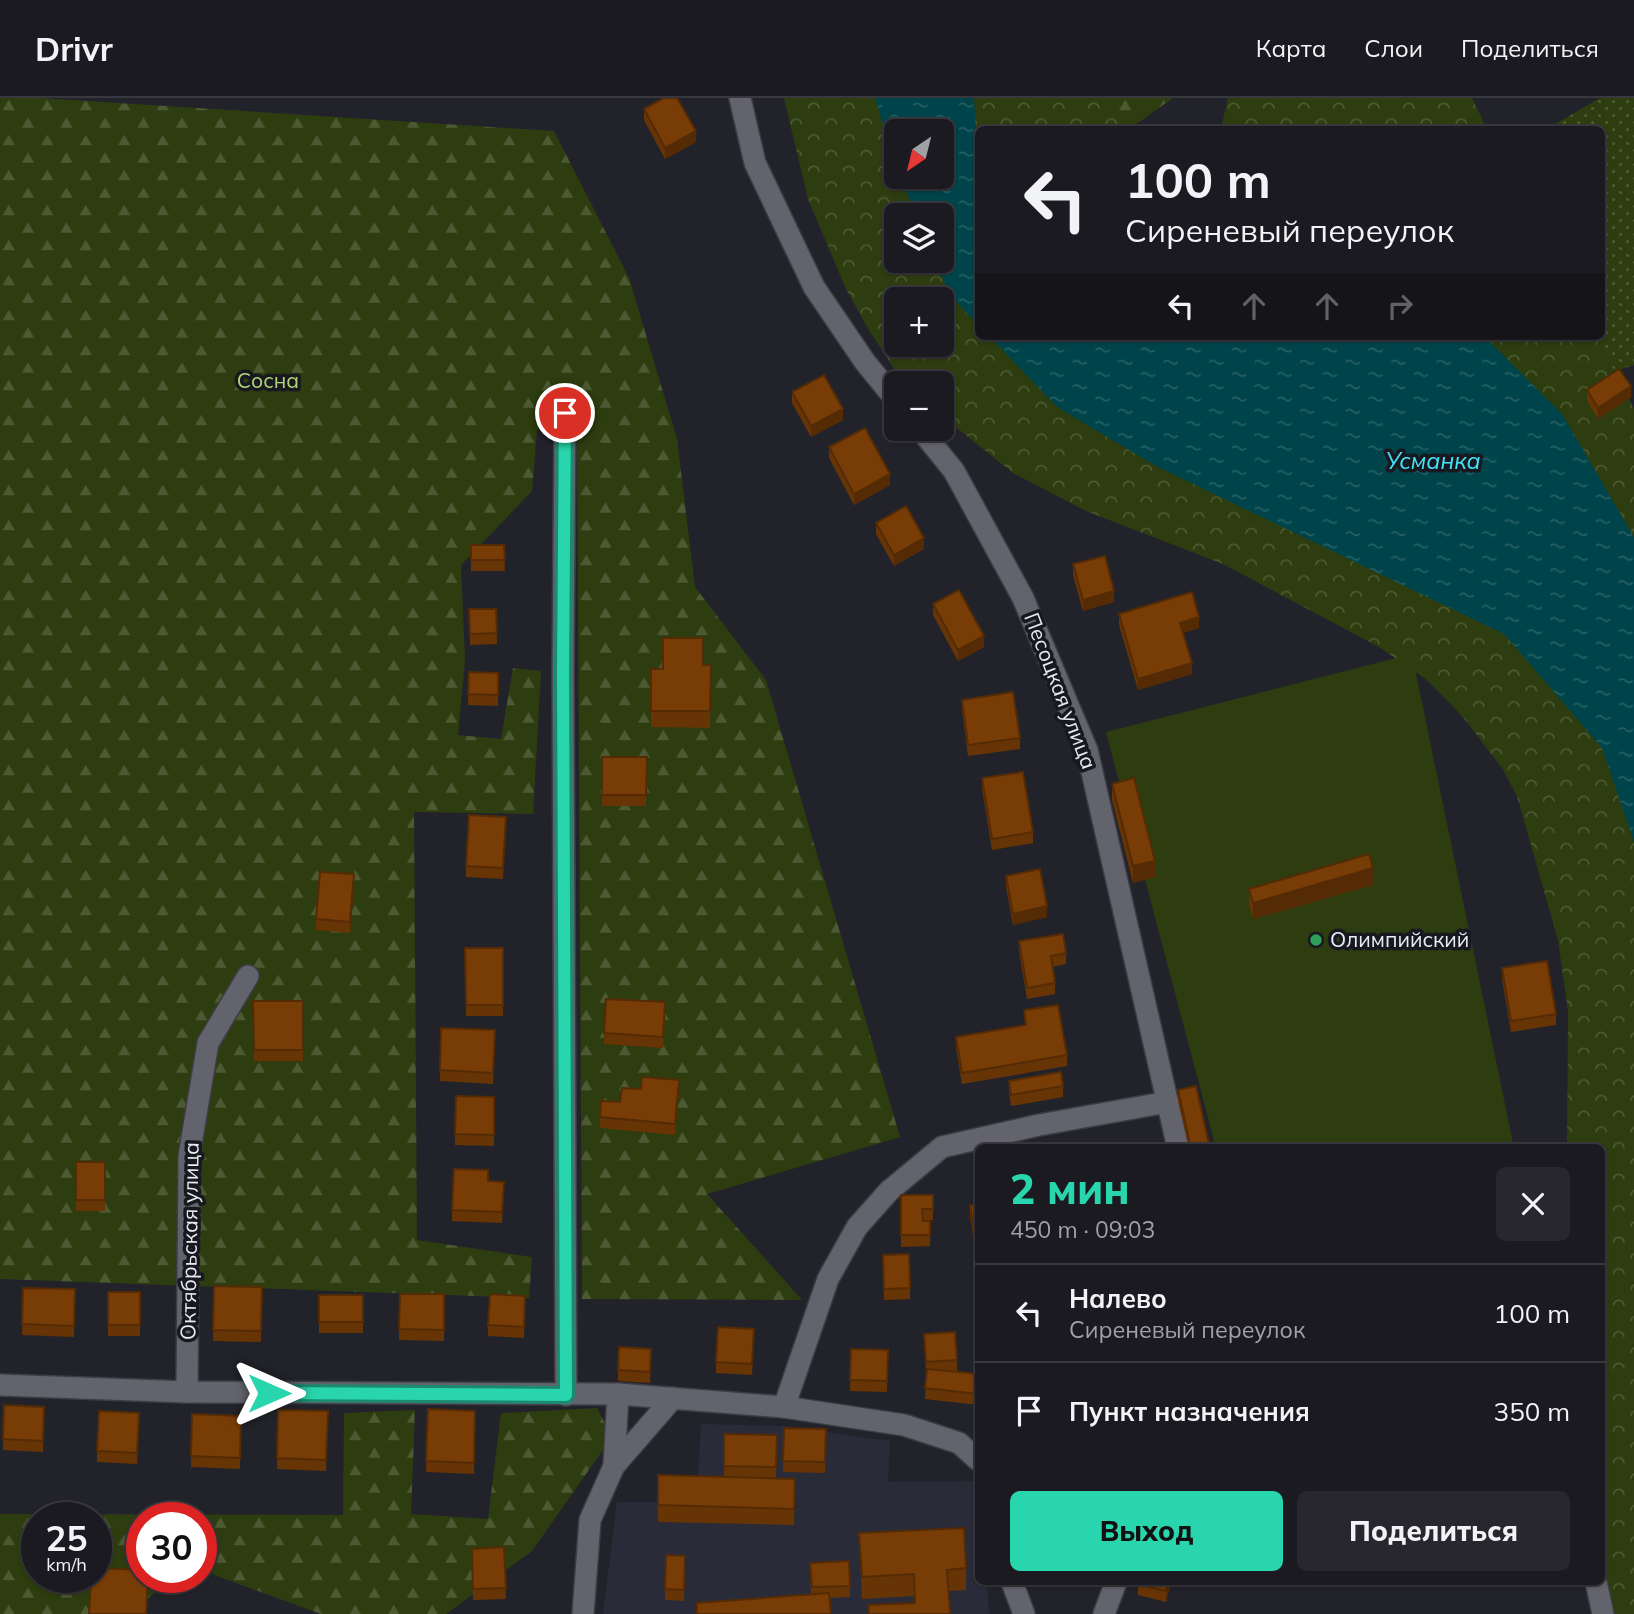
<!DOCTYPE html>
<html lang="ru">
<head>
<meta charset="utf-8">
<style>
  body { margin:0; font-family:Mulish,sans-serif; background:#27272d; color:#f1f3f6; height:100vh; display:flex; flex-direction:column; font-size:26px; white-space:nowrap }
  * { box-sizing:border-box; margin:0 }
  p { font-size:23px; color:#9fa1a5 }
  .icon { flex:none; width:38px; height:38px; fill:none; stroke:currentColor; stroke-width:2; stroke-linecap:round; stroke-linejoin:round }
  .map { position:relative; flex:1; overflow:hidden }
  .drawer { position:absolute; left:975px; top:1046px; width:630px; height:441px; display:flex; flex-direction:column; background:#1a1a20; border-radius:10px; box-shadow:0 2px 5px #0004,0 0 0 2px #38383e }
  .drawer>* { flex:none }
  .banner { position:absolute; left:975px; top:28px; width:630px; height:214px; border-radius:10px; box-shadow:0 2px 5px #0004,0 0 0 2px #38383e; background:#1a1a20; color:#f1f3f6; overflow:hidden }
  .needle { width:46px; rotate:215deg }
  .buttons { position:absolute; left:884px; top:21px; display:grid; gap:14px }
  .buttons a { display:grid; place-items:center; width:70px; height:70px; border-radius:10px; background:#1a1a20; box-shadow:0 2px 5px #0004,0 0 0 2px #38383e; font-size:35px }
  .speed { position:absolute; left:21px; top:1404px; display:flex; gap:14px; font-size:35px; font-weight:700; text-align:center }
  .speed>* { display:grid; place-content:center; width:91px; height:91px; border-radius:50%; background:#1a1a20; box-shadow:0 2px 5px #0004,0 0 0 2px #38383e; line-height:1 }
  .speed small { font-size:18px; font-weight:400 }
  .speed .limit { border:10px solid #d22; background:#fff; color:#111 }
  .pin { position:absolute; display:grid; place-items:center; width:60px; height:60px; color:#fff; margin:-30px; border:4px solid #fff; border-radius:50%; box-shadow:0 2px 7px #0007 }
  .me { position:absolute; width:77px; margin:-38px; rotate:90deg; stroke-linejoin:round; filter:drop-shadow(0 0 5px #0008) }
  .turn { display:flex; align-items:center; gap:24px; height:147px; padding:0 35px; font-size:32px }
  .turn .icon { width:91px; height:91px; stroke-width:2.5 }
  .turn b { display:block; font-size:49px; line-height:60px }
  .lanes { display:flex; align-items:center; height:66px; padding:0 35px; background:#0003; justify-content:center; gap:35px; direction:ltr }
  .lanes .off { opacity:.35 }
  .round { display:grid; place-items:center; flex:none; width:74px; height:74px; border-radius:10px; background:#27272d }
  .head { display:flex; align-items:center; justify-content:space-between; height:119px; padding:0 35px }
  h1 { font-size:42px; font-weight:800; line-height:52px; color:#29d5ad }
  .action { display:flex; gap:14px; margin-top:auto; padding:14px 35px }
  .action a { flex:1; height:80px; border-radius:10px; background:#29d5ad; color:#111; font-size:28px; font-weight:800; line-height:80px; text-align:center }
  .action a+a { background:#27272d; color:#f1f3f6 }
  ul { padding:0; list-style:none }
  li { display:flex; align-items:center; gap:21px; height:98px; padding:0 35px; border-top:2px solid #38383e }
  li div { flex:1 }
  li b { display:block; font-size:26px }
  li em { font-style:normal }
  header { display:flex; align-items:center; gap:42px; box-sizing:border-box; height:98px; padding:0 35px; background:#1a1a20; border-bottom:2px solid #38383e }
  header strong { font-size:33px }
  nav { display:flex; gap:38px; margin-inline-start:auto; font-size:24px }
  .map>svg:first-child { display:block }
  .built { fill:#292b38 }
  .grass { fill:url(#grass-dots) }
  .forest { fill:url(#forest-firs); fill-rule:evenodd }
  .park { fill:url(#park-crowns); fill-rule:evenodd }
  .pitch { fill:#2d3d0f }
  .water { fill:url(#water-ripples) }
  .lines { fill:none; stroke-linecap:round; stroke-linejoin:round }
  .minor-casing { stroke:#3c3d43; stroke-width:24 }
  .minor { stroke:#62636c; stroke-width:21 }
  .wall { fill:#673406 }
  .shaded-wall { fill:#542b05 }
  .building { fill:#783d07; stroke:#542b05; stroke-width:2 }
  .route-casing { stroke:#1b8a70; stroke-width:18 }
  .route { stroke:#29d5ad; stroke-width:12 }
  .leisure-dot { fill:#2e9e5b; stroke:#181920; stroke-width:2.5 }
  .labels { text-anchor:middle; stroke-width:7; stroke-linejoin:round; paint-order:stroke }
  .park-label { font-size:21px; fill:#aed473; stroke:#181920 }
  .street-label { font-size:21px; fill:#eaebf0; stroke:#181920 }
  .poi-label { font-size:21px; fill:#eaebf0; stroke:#181920; text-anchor:start }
  .water-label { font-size:23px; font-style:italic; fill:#42e6f9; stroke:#181920 }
</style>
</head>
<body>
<header>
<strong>Drivr</strong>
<nav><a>Карта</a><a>Слои</a><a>Поделиться</a></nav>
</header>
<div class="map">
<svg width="1634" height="1516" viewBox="0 0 1634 1516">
  <defs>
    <pattern id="grass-dots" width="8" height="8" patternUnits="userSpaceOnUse" patternTransform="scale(1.75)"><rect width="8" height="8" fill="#2d3d0f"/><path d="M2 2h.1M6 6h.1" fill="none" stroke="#4c5932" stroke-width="1.8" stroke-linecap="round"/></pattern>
    <pattern id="forest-firs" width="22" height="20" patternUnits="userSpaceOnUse" patternTransform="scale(1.75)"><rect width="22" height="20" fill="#2d3d0f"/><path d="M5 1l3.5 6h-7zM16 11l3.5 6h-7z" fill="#4c5932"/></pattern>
    <pattern id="park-crowns" width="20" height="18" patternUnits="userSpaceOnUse" patternTransform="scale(1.75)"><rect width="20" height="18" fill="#2d3d0f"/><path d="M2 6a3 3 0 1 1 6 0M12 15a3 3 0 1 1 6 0" fill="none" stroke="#4c5932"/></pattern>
    <pattern id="water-ripples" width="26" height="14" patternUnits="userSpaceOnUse" patternTransform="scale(1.75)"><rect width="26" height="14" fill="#00444b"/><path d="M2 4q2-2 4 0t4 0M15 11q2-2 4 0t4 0" fill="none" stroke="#255f65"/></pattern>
  </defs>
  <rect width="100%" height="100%" fill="#22232a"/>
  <path class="built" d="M701,1326L785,1328L890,1343L888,1384L977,1383L978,1484H987L989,1516H603L617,1404H658V1394L697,1395Z"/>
  <path class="grass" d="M1600,0H1634V267L1579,285L1560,238H1601V32H1545Z"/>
  <g class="forest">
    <path d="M0,0H40L554,33L629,180L677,341L695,489L766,582L900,1039L707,1096L802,1202L582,1201L577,319L537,332L532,393L461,467L465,562L458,637L501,641L513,570L541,573L533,716L414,714L417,1142L532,1159L529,1200L0,1181Z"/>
    <path d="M995,0H1173L1129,31L998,32Z"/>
    <path d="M597,1310L612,1339L532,1453L446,1516H321L201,1472V1419H142V1479H174L129,1516H0V1416L343,1417L344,1315L415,1312L411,1416L488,1421L501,1315ZM37,1419H96V1479H37Z"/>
  </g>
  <g class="park">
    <path d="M784,0H1107L1111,11L1131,31L978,32V238H1596L1634,311V1516H1596L1601,1484V1050H1567L1568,913L1558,842L1517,698L1502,670L1463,619L1427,582L1379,549L1223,466L1086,413L1013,375L942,318V285H908L895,272L869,232L846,191L808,101ZM896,33H942V79H896ZM896,117H942V163H896ZM896,201H942V247H896Z"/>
    <path d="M1228,0H1472L1487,31H1221Z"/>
  </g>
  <path class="pitch" d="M1412,556L1514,1050H1216L1106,634Z"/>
  <g class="water">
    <path d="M875,0H974L978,65V227L950,197L935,163H942V117H916L900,79H942V33H896V70Z"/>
    <path d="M989,238H1484L1562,316L1634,439V744L1602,650L1504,536L1154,367L1057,309Z"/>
  </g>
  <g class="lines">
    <defs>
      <g id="minor">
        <path d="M740,0L755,65L814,189L865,264L896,302"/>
        <path d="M565,315L563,574L566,1297"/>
        <path d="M920,331L954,373L1023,500L1087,652L1178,1050"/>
        <path d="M0,1287L187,1294L618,1296L784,1309L904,1327L959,1345L978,1362"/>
        <path d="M187,1294L189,1058L208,945L248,878"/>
        <path d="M784,1309L828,1181L857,1129L889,1093L942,1049L1039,1027L1168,1004"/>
        <path d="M614,1368L618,1296"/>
        <path d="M1012,1484L1024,1516"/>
        <path d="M1596,1484L1603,1516"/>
        <path d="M583,1516L590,1422L614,1368L673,1300"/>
        <path d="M1104,1516L1116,1484"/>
      </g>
    </defs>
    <use href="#minor" class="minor-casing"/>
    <use href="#minor" class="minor"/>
  </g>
  <g class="wall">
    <path d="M644,11L696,44L665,61L644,22Z"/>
    <path d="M1587,292L1631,299L1598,321L1587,303Z"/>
    <path d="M792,294L843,322L811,339L792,305Z"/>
    <path d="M829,349L890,387L854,407L829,360Z"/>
    <path d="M876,425L924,451L894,468L876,436Z"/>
    <path d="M471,447H504L505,473H471Z"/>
    <path d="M1073,466L1114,504L1083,513L1073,477Z"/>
    <path d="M933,506L984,549L958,563L933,517Z"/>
    <path d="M469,511H496L497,546L470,547Z"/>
    <path d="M1119,516L1199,530L1183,535L1192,576L1138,592L1119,527Z"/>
    <path d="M703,567H711L710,630L651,629V571H663Z"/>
    <path d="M469,574L498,575V608L468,607Z"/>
    <path d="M962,602L1020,640V651L968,658L962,613Z"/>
    <path d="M602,659H647L646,708H602Z"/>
    <path d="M982,680L1033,734V745L992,752L982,691Z"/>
    <path d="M1112,686L1155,779L1133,785L1112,702Z"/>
    <path d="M506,730L503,781L466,779V768Z"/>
    <path d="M1006,778L1047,819L1013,827L1006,789Z"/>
    <path d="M354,787L350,835L316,832V821Z"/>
    <path d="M1373,787L1253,821L1249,807V791Z"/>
    <path d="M1019,843L1066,855V866L1052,869L1055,885V896L1027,901L1019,854Z"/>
    <path d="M465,850H503V918H466Z"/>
    <path d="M1502,870L1556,916V927L1511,934L1502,881Z"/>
    <path d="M253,903H303V963H254Z"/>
    <path d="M1024,912L1067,957V968L962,986L956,950V939L1025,928Z"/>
    <path d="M665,915L663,950L604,946V935Z"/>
    <path d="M495,932L493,986L440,983V972Z"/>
    <path d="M1009,983L1063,988V999L1011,1008L1009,994Z"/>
    <path d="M1178,992L1210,1050H1189L1178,1003Z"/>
    <path d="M679,993L675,1037L600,1030V1019L620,1004Z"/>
    <path d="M456,998L494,999V1048L455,1047Z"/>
    <rect x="76" y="1064" width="29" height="49"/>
    <path d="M488,1083L504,1095L502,1125L452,1123V1112Z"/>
    <path d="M901,1097H933V1122H923V1123H930V1148L901,1149Z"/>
    <path d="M978,1106V1152H975L970,1118V1107Z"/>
    <path d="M883,1168L910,1190V1201L884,1202Z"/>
    <path d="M214,1188L262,1189L261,1244L213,1243Z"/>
    <path d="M23,1190L75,1191L74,1239L22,1237Z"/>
    <rect x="108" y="1194" width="32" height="44"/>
    <path d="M400,1196H444V1243L399,1242Z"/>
    <rect x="319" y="1197" width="44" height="38"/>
    <path d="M525,1209L524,1240L488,1238V1227Z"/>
    <path d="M924,1236L957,1262V1273L951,1274L978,1276V1307L925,1301L926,1275Z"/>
    <path d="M754,1242L752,1277L716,1275V1264Z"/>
    <path d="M851,1251L888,1252L887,1294L850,1293Z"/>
    <path d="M651,1262L650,1285L618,1283V1272Z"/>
    <path d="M4,1307L44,1309L43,1354L3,1352Z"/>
    <path d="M428,1311L475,1313L474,1376L426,1374Z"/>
    <path d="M278,1312L328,1313L326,1373L277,1371Z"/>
    <path d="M192,1316L241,1318L240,1371L191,1369Z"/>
    <path d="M139,1326L137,1366L97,1364V1353Z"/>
    <path d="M784,1330L826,1331L825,1375L783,1374Z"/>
    <path d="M724,1336L777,1337L776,1380L795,1381L794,1427L658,1424V1377L724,1379Z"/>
    <path d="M859,1435L966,1470V1492L949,1493L914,1505V1498L862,1501Z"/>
    <path d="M504,1449L506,1501L473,1502L472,1451Z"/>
    <path d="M666,1457L685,1458L684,1503L665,1502Z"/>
    <path d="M810,1465L850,1488V1499L830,1500L831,1516H697V1505L811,1496Z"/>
    <path d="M1138,1484H1171L1166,1504L1138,1497Z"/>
  </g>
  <g class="shaded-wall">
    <path d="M696,33V44L665,61V50Z"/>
    <path d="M1631,288V299L1598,321V310Z"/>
    <path d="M843,311V322L811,339V328Z"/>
    <path d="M890,376V387L854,407V396Z"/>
    <path d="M924,440V451L894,468V457Z"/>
    <path d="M1114,493V504L1083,513V502Z"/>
    <path d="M1199,519V530L1180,536V525Z"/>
    <path d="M984,538V549L958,563V552Z"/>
    <path d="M1192,565V576L1138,592V581Z"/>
    <path d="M1155,763V779L1133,785V768Z"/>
    <path d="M1373,770V787L1253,821V805Z"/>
    <path d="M354,776V787L350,835V824Z"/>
    <path d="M1047,808V819L1013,827V816Z"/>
    <path d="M679,982V993L675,1037V1026Z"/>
    <path d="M1168,1484H1171L1166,1504V1493Z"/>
  </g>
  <g class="building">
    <path d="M664,0H677L696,33L665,50L644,11Z"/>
    <path d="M1619,271L1631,288L1598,310L1587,292Z"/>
    <path d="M824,277L843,311L811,328L792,294Z"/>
    <path d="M865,330L890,376L854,396L829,349Z"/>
    <path d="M906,408L924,440L894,457L876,425Z"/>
    <path d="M471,447H504L505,462H471Z"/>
    <path d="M1105,458L1114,493L1083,502L1073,466Z"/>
    <path d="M959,492L984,538L958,552L933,506Z"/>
    <path d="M1192,494L1199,519L1180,525L1192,565L1138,581L1119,516Z"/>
    <path d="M469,511H496L497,535L470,536Z"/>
    <path d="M663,540H703V567H711L710,613H651V571H663Z"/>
    <path d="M469,574L498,575V597L468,596Z"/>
    <path d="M1013,594L1020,640L968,647L962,602Z"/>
    <path d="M602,659H647L646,697H602Z"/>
    <path d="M1023,674L1033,734L992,741L982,680Z"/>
    <path d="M1134,680L1155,763L1133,768L1112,686Z"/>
    <path d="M469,717L506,719L503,770L466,768Z"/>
    <path d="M1369,756L1373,770L1253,805L1249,791Z"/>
    <path d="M1040,771L1047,808L1013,816L1006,778Z"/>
    <path d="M320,774L354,776L350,824L316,821Z"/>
    <path d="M1063,836L1066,855L1051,858L1055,885L1027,890L1019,843Z"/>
    <path d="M465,850H503V907H466Z"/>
    <path d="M1547,863L1556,916L1511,923L1502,870Z"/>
    <path d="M606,901L665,904L663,939L604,935Z"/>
    <path d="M253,903H303V952H254Z"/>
    <path d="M1058,907L1067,957L962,975L956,939L1026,927L1024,912Z"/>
    <path d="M441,930L495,932L493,975L440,972Z"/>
    <path d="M1061,974L1063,988L1011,997L1009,983Z"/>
    <path d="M642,979L679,982L675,1026L600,1019L601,1003L620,1004L622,990L641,991Z"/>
    <path d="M1196,988L1210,1050H1191L1178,992Z"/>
    <path d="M456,998L494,999V1037L455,1036Z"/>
    <rect x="76" y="1064" width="29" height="38"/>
    <path d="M454,1071L488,1072V1083L504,1084L502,1114L452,1112Z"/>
    <path d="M901,1097H933V1111H922L923,1123H930V1137H901Z"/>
    <path d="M978,1106V1141H975L970,1107Z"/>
    <path d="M909,1156L910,1190L884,1191L883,1157Z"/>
    <path d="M214,1188L262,1189L261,1233L213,1232Z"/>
    <path d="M23,1190L75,1191L74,1228L22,1226Z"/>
    <rect x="108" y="1194" width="32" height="33"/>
    <path d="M400,1196H444V1232L399,1231Z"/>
    <path d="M490,1196L525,1198L524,1229L488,1227Z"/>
    <rect x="319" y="1197" width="44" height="27"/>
    <path d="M718,1229L754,1231L752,1266L716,1264Z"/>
    <path d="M955,1234L957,1262L926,1264L924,1236Z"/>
    <path d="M619,1249L651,1251L650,1274L618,1272Z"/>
    <path d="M851,1251L888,1252L887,1283L850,1282Z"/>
    <path d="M927,1271L978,1276V1296L925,1290Z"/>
    <path d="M4,1307L44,1309L43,1343L3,1341Z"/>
    <path d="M428,1311L475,1313L474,1365L426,1363Z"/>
    <path d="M278,1312L328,1313L326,1362L277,1360Z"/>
    <path d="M99,1313L139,1315L137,1355L97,1353Z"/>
    <path d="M192,1316L241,1318L240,1360L191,1358Z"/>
    <path d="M784,1330L826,1331L825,1364L783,1363Z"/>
    <path d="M724,1336L777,1337L776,1369L724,1368Z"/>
    <path d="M658,1377L795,1381L794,1411L658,1407Z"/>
    <path d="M964,1430L966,1470L947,1472L950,1516H869L868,1507L915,1505L914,1476L862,1479L859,1435Z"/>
    <path d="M504,1449L506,1490L473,1491L472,1451Z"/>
    <path d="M666,1457L685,1458L684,1492L665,1491Z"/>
    <path d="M849,1463L850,1488L812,1489L810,1465Z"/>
    <path d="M96,1470L142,1472V1479H148L146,1516H89L91,1479H96Z"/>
    <path d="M1138,1484H1168L1166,1493L1138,1486Z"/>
    <path d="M829,1495L831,1516H697V1505Z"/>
  </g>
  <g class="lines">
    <defs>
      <path id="route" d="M269,1295L566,1297L563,574L565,315"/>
    </defs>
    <use href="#route" class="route-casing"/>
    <use href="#route" class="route"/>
  </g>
  <circle class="leisure-dot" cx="1316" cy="842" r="7"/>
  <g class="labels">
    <g class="park-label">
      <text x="268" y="290">Сосна</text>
    </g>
    <g class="street-label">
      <text transform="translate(1060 593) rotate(69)" y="7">Песоцкая улица</text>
      <text transform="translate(190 1143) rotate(-89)" y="7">Октябрьская улица</text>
    </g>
    <g class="poi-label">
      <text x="1330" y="849">Олимпийский</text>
    </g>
    <g class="water-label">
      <text x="1433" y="371">Усманка</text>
    </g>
  </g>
</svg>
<div class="buttons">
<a><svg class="needle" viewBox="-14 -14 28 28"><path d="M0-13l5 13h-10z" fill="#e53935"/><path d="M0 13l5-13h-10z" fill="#9fa1a5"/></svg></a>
<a><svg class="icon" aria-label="layers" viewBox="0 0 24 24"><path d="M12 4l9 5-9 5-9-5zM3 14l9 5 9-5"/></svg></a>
<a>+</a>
<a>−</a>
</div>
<div class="speed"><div>25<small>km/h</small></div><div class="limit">30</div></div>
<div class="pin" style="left:565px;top:315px;background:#d93025"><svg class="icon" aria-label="arrive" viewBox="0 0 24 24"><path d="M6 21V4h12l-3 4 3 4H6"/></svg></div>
<svg class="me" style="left:269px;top:1295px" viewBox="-20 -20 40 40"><path d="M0-17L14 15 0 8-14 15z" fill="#29d5ad" stroke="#fff" stroke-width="4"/></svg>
<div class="banner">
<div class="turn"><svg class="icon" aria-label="left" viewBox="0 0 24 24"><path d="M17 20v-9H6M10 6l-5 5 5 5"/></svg><div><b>100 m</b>Сиреневый переулок</div></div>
<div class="lanes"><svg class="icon" aria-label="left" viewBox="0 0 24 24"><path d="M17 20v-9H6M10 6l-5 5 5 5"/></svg><svg class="icon off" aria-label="ahead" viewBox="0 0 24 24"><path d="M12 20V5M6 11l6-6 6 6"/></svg><svg class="icon off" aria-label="ahead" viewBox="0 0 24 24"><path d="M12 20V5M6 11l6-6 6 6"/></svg><svg class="icon off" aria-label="right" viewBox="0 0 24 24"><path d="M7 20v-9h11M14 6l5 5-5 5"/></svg></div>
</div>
<section class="drawer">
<div class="head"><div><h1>2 мин</h1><p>450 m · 09:03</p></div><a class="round"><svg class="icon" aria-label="close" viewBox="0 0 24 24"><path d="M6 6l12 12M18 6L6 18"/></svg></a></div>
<ul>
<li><svg class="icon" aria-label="left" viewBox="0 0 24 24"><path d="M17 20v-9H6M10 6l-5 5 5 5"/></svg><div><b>Налево</b><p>Сиреневый переулок</p></div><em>100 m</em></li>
<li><svg class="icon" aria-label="arrive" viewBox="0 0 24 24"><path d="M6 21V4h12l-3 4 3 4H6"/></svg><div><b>Пункт назначения</b></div><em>350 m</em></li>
</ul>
<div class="action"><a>Выход</a><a>Поделиться</a></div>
</section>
</div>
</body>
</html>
